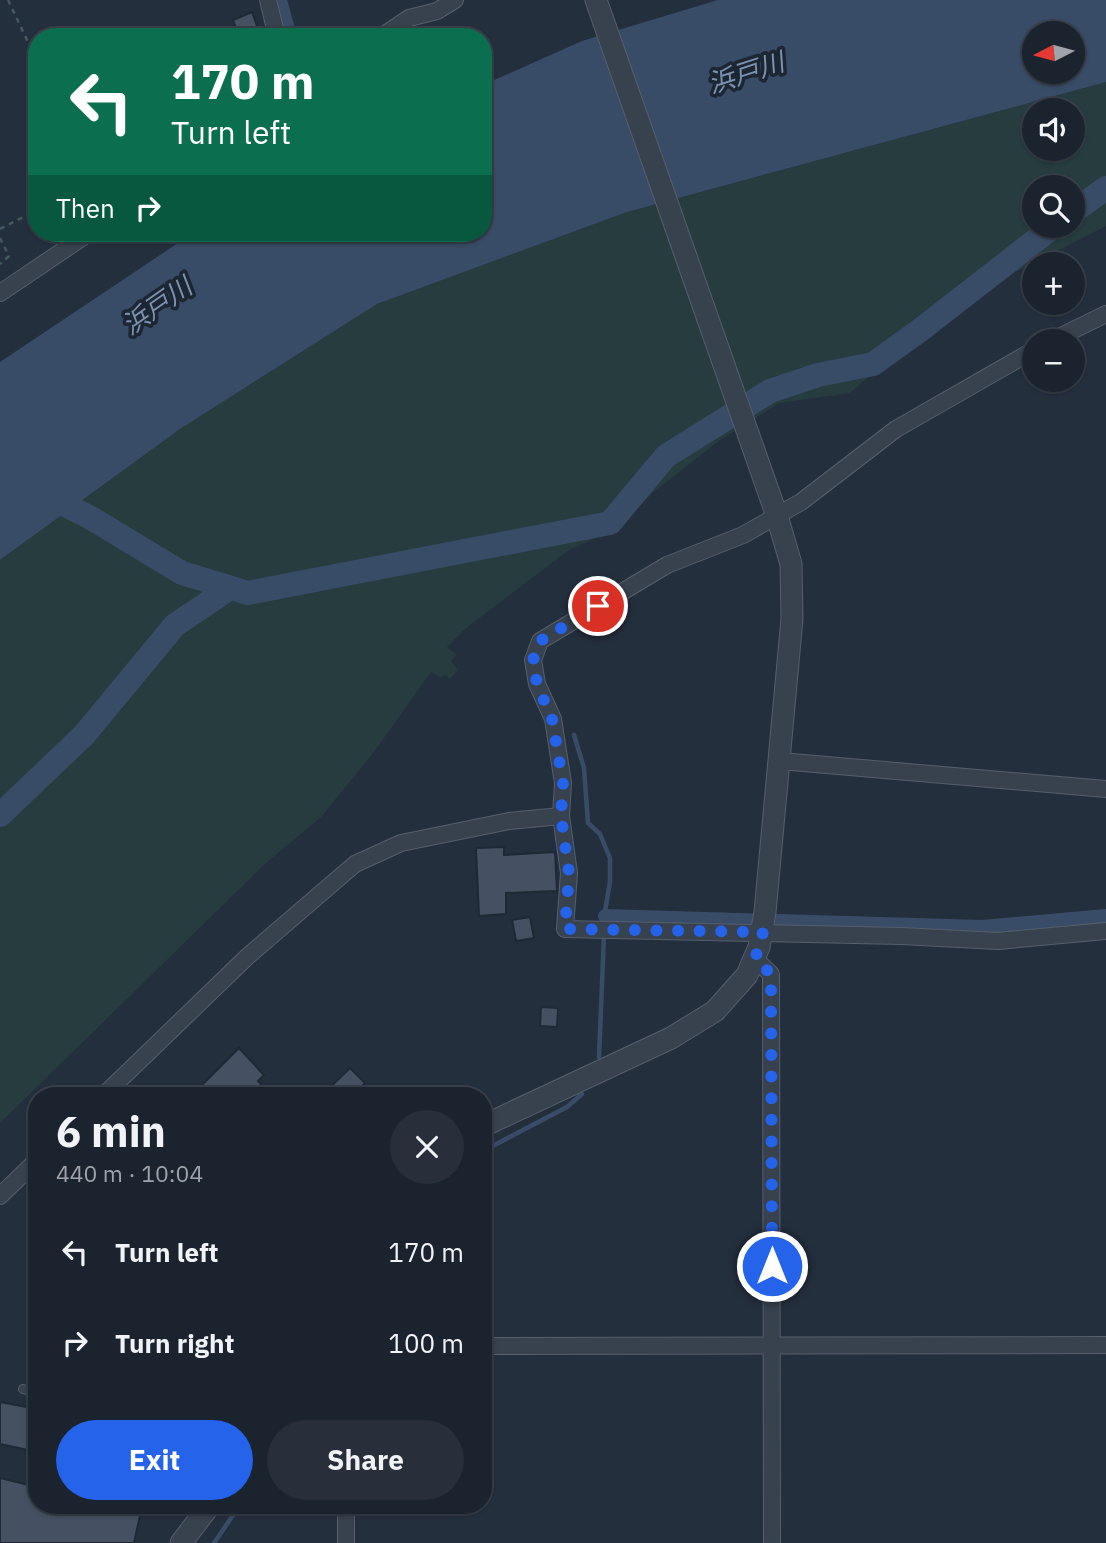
<!DOCTYPE html>
<html lang="en">
<head>
<meta charset="utf-8">
<style>
  body { margin:0; font-family:"IBM Plex Sans","Noto Sans JP",sans-serif; background:#282f3a; color:#f1f3f6; height:100vh; display:flex; flex-direction:column; font-size:26px; white-space:nowrap }
  * { box-sizing:border-box; margin:0 }
  p { font-size:23px; color:#a0a4aa }
  .icon { flex:none; width:38px; height:38px; fill:none; stroke:currentColor; stroke-width:2; stroke-linecap:round; stroke-linejoin:round }
  .map { position:relative; flex:1; overflow:hidden }
  .panel { position:absolute; left:28px; top:1087px; width:464px; height:427px; display:flex; flex-direction:column; background:#1b232e; border-radius:28px; box-shadow:0 2px 5px #0004,0 0 0 2px #39404a }
  .panel>* { flex:none }
  .top-card { position:absolute; left:28px; top:28px; width:464px; height:214px; border-radius:28px; box-shadow:0 2px 5px #0004,0 0 0 2px #39404a; background:#0b6e4f; color:#fff; overflow:hidden }
  .needle { width:46px; rotate:264deg }
  .buttons { position:absolute; left:1022px; top:21px; display:grid; gap:14px }
  .buttons a { display:grid; place-items:center; width:63px; height:63px; border-radius:50%; background:#1b232e; box-shadow:0 2px 5px #0004,0 0 0 2px #39404a; font-size:35px }
  .pin { position:absolute; display:grid; place-items:center; width:60px; height:60px; color:#fff; margin:-30px; border:4px solid #fff; border-radius:50%; box-shadow:0 2px 7px #0007 }
  .me { position:absolute; width:77px; margin:-38px; rotate:0deg; stroke-linejoin:round; filter:drop-shadow(0 0 5px #0008) }
  .turn { display:flex; align-items:center; gap:24px; height:147px; padding:0 28px; font-size:32px }
  .turn .icon { width:91px; height:91px; stroke-width:2.5 }
  .turn b { display:block; font-size:49px; line-height:60px }
  .then { display:flex; align-items:center; height:66px; padding:0 28px; background:#0003; gap:14px; font-size:26px }
  .round { display:grid; place-items:center; flex:none; width:74px; height:74px; border-radius:37px; background:#282f3a }
  .overview { display:flex; align-items:center; justify-content:space-between; height:119px; padding:0 28px }
  h1 { font-size:42px; font-weight:700; line-height:52px }
  .button { display:flex; gap:14px; margin-top:auto; padding:14px 28px }
  .button a { flex:1; height:80px; border-radius:42px; background:#2563eb; color:#fff; font-size:28px; font-weight:700; line-height:80px; text-align:center }
  .button a+a { background:#282f3a; color:#f1f3f6 }
  ul { padding:0; list-style:none }
  li { display:flex; align-items:center; gap:21px; height:91px; padding:0 28px }
  li div { flex:1 }
  li b { display:block; font-size:26px }
  li em { font-style:normal }
  .map>svg:first-child { display:block }
  .green { fill:#263c3f; fill-rule:evenodd }
  .water { fill:#394c67; fill-rule:evenodd }
  .lines { fill:none; stroke-linecap:round; stroke-linejoin:round }
  .stream { stroke:#394c67; stroke-width:4.5 }
  .canal { stroke:#394c67; stroke-width:14 }
  .river { stroke:#394c67; stroke-width:24 }
  .building { fill:#455162; stroke:#1f2835; stroke-width:2 }
  .service-casing { stroke:#565f6c; stroke-width:10 }
  .minor-casing { stroke:#565f6c; stroke-width:18 }
  .tertiary-casing { stroke:#565f6c; stroke-width:23 }
  .path { stroke:#44595c; stroke-width:2.5; stroke-dasharray:5 5; stroke-linecap:butt }
  .service { stroke:#38414e; stroke-width:8 }
  .minor { stroke:#38414e; stroke-width:16 }
  .tertiary { stroke:#38414e; stroke-width:21 }
  .route { stroke:#2563eb; stroke-width:12; stroke-dasharray:0 21.6 }
  .labels { text-anchor:middle; stroke-width:7; stroke-linejoin:round; paint-order:stroke }
  .water-label { font-size:26px; font-style:italic; fill:#7c92b1; stroke:#1d2633 }
</style>
</head>
<body>
<div class="map">
<svg width="1106" height="1543" viewBox="0 0 1106 1543">
  <rect width="100%" height="100%" fill="#242f3e"/>
  <path class="green" d="M1106,82V226L998,281L886,362L850,393L779,403L720,440L655,491L615,529L569,550L466,628L447,647L457,655L451,661L458,670L450,679L446,675L441,677L431,672L374,752L321,817L266,863L0,1123V560L180,429L377,304L627,212ZM1034,110H1073V149H1034ZM1034,187H1073V226H1034Z"/>
  <path class="water" d="M718,0H1106V82L627,212L377,304L180,429L0,560V362L193,233H483V85L582,41ZM1034,33H1073V72H1034Z"/>
  <g class="lines">
    <g class="stream">
      <path d="M574,735L584,768L588,823L600,834L610,858V882L605,911L599,1057"/>
      <path d="M483,1151L567,1107L582,1094"/>
      <path d="M214,1543L240,1505"/>
    </g>
    <g class="canal">
      <path d="M280,0L290,37"/>
      <path d="M605,916L982,927L1106,916"/>
    </g>
    <g class="river">
      <path d="M1073,212L1106,188"/>
      <path d="M0,472L91,518L182,573L248,593L610,523L666,456L770,391L818,375L873,364L919,331L1054,226"/>
      <path d="M0,815L84,735L175,625L230,588"/>
    </g>
  </g>
  <g class="building">
    <path d="M252,12L261,37H239L233,20Z"/>
    <path d="M504,847V855L555,852L557,891L506,893V914L479,916L476,848Z"/>
    <path d="M530,917L534,938L516,941L512,920Z"/>
    <path d="M541,1007L558,1008L557,1027L540,1026Z"/>
    <path d="M239,1048L264,1075L258,1081L272,1096H191Z"/>
    <path d="M350,1068L365,1083L352,1096H321Z"/>
    <path d="M0,1402L37,1409V1452L0,1444Z"/>
    <path d="M0,1478L37,1487V1505L142,1506L134,1543H0Z"/>
  </g>
  <g class="lines">
    <defs>
      <path id="service" d="M23,1389L37,1393"/>
      <g id="minor">
        <path d="M268,0L277,37"/>
        <path d="M381,37L409,18L437,11L455,0"/>
        <path d="M0,293L89,233"/>
        <path d="M1051,341L1106,314"/>
        <path d="M1034,350L896,429L801,502L743,535L667,565L540,641L533,660L537,684L553,719L563,783L561,816L569,873L565,929L901,936L998,941L1106,931"/>
        <path d="M780,761L1106,789"/>
        <path d="M755,959L771,974L772,1543"/>
        <path d="M103,1096L248,956L355,864L401,843L509,821L561,816"/>
        <path d="M0,1196L37,1160"/>
        <path d="M483,1346L1106,1345"/>
        <path d="M346,1505V1543"/>
      </g>
      <g id="tertiary">
        <path d="M483,1126L671,1038L715,1011L747,975L759,947L765,912L792,619L791,564L777,516L596,0"/>
        <path d="M181,1543L210,1505"/>
      </g>
    </defs>
    <use href="#service" class="service-casing"/>
    <use href="#minor" class="minor-casing"/>
    <use href="#tertiary" class="tertiary-casing"/>
    <g class="path">
      <path d="M8,0L37,61"/>
      <path d="M0,229L37,210"/>
      <path d="M0,238L9,256L0,264"/>
    </g>
    <use href="#service" class="service"/>
    <use href="#minor" class="minor"/>
    <use href="#tertiary" class="tertiary"/>
  </g>
  <g class="lines">
    <path class="route" d="M598,606L540,641L533,660L537,684L552,719L563,783L561,816L569,873L565,929L763,932L755,959L771,974L772,1266"/>
  </g>
  <g class="labels">
    <g class="water-label">
      <text transform="translate(746 73) rotate(-18)" y="9">浜戸川</text>
      <text transform="translate(157 306) rotate(-35)" y="9">浜戸川</text>
    </g>
  </g>
</svg>
<div class="buttons">
<a><svg class="needle" viewBox="-14 -14 28 28"><path d="M0-13l5 13h-10z" fill="#e53935"/><path d="M0 13l5-13h-10z" fill="#a0a4aa"/></svg></a>
<a><svg class="icon" aria-label="sound" viewBox="0 0 24 24"><path d="M4 9h4l5-4v14l-5-4H4zM17 9q2 3 0 6"/></svg></a>
<a><svg class="icon" aria-label="search" viewBox="0 0 24 24"><circle cx="10" cy="10" r="6"/><path d="M15 15l6 6"/></svg></a>
<a>+</a>
<a>−</a>
</div>
<div class="pin" style="left:598px;top:606px;background:#d93025"><svg class="icon" aria-label="arrive" viewBox="0 0 24 24"><path d="M6 21V4h12l-3 4 3 4H6"/></svg></div>
<svg class="me" style="left:772px;top:1266px" viewBox="-20 -20 40 40"><circle r="17" fill="#2563eb" stroke="#fff" stroke-width="3"/><path d="M0-11L8 9 0 5-8 9z" fill="#fff"/></svg>
<div class="top-card">
<div class="turn"><svg class="icon" aria-label="left" viewBox="0 0 24 24"><path d="M17 20v-9H6M10 6l-5 5 5 5"/></svg><div><b>170 m</b>Turn left</div></div>
<div class="then">Then<svg class="icon" aria-label="right" viewBox="0 0 24 24"><path d="M7 20v-9h11M14 6l5 5-5 5"/></svg></div>
</div>
<section class="panel">
<div class="overview"><div><h1>6 min</h1><p>440 m · 10:04</p></div><a class="round"><svg class="icon" aria-label="close" viewBox="0 0 24 24"><path d="M6 6l12 12M18 6L6 18"/></svg></a></div>
<ul>
<li><svg class="icon" aria-label="left" viewBox="0 0 24 24"><path d="M17 20v-9H6M10 6l-5 5 5 5"/></svg><div><b>Turn left</b></div><em>170 m</em></li>
<li><svg class="icon" aria-label="right" viewBox="0 0 24 24"><path d="M7 20v-9h11M14 6l5 5-5 5"/></svg><div><b>Turn right</b></div><em>100 m</em></li>
</ul>
<div class="button"><a>Exit</a><a>Share</a></div>
</section>
</div>
</body>
</html>
